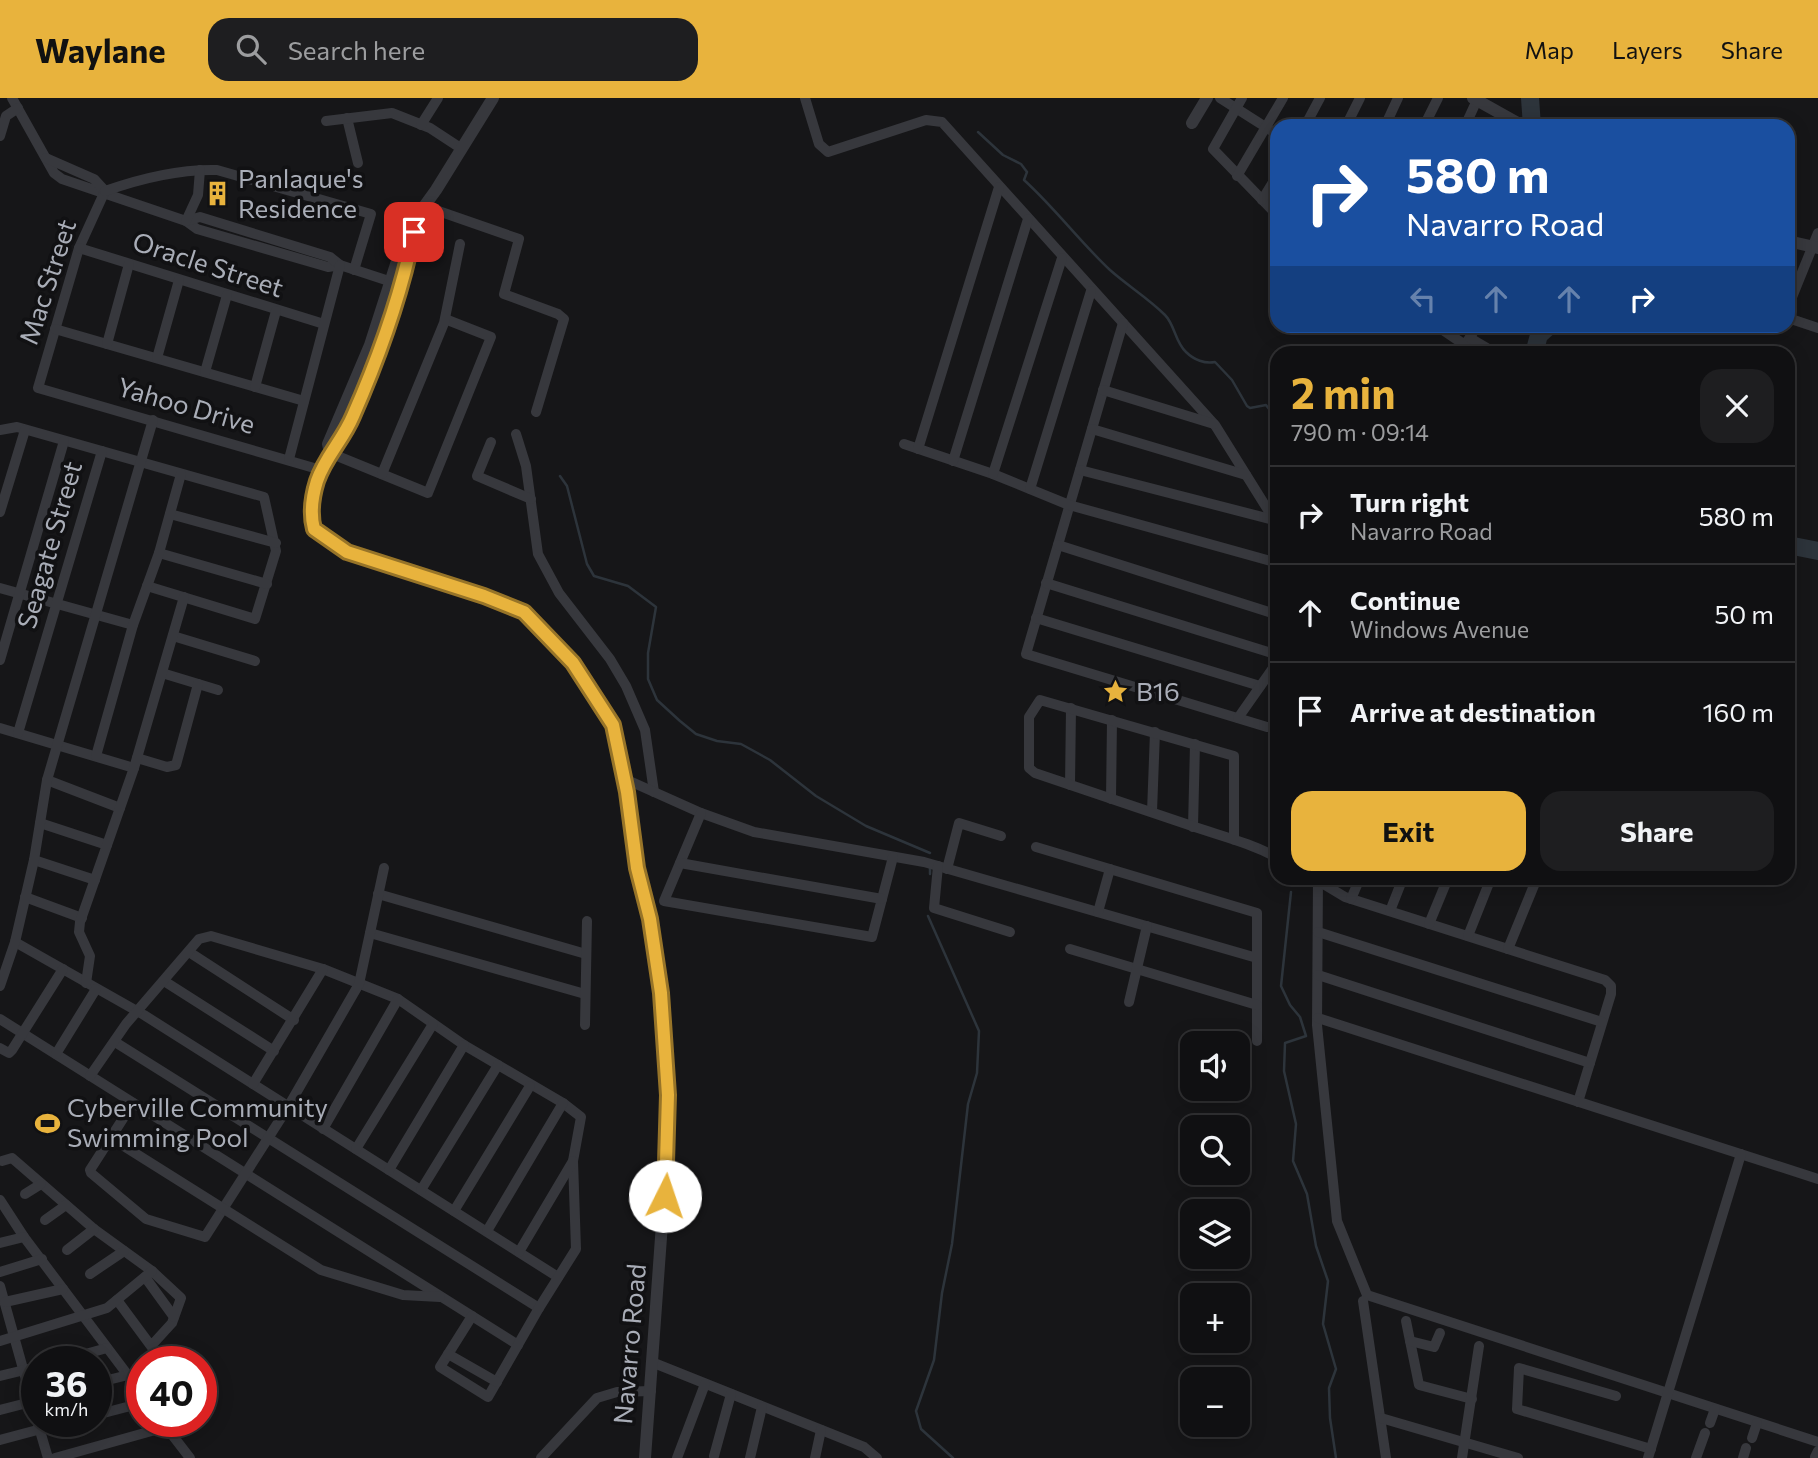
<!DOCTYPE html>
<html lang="en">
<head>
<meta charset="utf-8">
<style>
  body { margin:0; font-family:Commissioner,sans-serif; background:#1e1e20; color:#f1f3f6; height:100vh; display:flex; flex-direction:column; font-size:26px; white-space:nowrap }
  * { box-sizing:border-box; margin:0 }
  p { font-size:23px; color:#9c9d9f }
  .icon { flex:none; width:38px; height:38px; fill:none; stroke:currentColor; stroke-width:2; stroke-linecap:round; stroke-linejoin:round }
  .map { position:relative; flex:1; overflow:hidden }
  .side { position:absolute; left:1270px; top:248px; width:525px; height:539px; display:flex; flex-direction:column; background:#101012; border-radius:21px; box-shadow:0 4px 18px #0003,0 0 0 2px #303032 }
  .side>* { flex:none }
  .guide { position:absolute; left:1270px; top:21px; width:525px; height:214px; border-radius:21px; box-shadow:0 4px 18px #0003,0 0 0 2px #303032; background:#1a4fa0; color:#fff; overflow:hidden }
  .fabs { position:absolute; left:1180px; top:933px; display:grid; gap:14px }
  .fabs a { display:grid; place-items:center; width:70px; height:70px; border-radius:14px; background:#101012; box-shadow:0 4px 18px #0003,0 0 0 2px #303032; font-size:35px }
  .speed { position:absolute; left:21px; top:1248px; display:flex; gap:14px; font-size:35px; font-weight:700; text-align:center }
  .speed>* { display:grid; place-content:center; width:91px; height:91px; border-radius:50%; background:#101012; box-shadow:0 4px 18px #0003,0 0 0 2px #303032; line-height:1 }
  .speed small { font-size:18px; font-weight:400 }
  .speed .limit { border:10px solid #d22; background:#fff; color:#111 }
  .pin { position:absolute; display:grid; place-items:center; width:60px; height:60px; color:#fff; margin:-30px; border-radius:14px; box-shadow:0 4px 10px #0006 }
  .me { position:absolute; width:77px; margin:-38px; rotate:4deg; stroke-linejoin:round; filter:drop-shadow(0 0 5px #0008) }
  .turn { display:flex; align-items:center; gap:24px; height:147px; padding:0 21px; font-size:32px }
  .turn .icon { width:91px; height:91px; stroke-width:2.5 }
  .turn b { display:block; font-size:49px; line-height:60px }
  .lanes { display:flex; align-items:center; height:66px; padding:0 21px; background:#0003; justify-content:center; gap:35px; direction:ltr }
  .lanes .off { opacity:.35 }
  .round { display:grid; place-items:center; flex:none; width:74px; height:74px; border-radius:21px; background:#1e1e20 }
  .headline { display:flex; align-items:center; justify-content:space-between; height:119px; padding:0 21px }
  h1 { font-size:42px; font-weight:700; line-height:52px; color:#e8b33d }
  .button { display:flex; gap:14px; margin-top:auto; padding:14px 21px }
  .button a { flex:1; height:80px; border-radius:21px; background:#e8b33d; color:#111; font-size:28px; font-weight:700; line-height:80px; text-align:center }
  .button a+a { background:#1e1e20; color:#f1f3f6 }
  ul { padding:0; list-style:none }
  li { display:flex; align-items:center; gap:21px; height:98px; padding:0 21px; border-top:2px solid #303032 }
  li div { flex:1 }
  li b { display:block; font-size:26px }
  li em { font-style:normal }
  header { display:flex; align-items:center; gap:42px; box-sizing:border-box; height:98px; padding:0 35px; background:#e8b33d; color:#111 }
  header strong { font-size:33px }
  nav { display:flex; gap:38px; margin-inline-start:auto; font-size:24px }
  .search { width:490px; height:63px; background:#1e1e20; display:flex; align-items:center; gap:18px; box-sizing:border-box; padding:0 24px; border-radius:21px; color:#9c9d9f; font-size:26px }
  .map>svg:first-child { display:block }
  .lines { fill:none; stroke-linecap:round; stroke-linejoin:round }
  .stream { stroke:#2d343b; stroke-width:2.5 }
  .river { stroke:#2d343b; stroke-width:18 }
  .minor { stroke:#37383d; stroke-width:10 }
  .tertiary { stroke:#37383d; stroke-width:12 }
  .route-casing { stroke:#977428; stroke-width:18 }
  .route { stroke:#e8b33d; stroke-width:12 }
  .labels { text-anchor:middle; stroke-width:7; stroke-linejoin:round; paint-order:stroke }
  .poi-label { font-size:26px; fill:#a9adb7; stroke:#111113; text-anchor:start }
  .street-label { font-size:26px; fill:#a9adb7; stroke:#111113 }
</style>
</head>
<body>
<header>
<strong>Waylane</strong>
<div class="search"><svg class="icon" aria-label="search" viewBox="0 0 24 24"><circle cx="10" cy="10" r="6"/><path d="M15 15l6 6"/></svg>Search here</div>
<nav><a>Map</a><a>Layers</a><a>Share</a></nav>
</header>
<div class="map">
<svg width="1818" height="1360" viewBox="0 0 1818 1360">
  <rect width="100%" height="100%" fill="#161618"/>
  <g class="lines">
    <g class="stream">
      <path d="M978,34L1003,57L1021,66L1027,74L1024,82C1055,110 1080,144 1110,172C1128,188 1148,200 1165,217C1175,227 1175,244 1186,254C1194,262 1205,266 1215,264L1232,282L1247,308L1250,310L1266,307L1278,323"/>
      <path d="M560,378L567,388L587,466L594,478L628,488L656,509L648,555V581L657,602L680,623L696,636L717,643L741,646L770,662L816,698L866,728L930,755"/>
      <path d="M930,776V768"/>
      <path d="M1291,794L1281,888L1290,907L1300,919L1306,938L1285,945L1284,973L1296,1026L1293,1063L1307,1096L1316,1148L1328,1183L1323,1226L1336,1271L1329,1290L1330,1320L1336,1360"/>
      <path d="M928,818L979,933L977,975L968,1006L952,1146L942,1195L934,1262L916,1313L921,1331L953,1360"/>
    </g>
    <g class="river">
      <path d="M1530,0L1532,28"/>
      <path d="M1542,256L1536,248L1539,237L1549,228"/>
      <path d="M1788,447L1818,453"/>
    </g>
    <g class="minor">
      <path d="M12,0L54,75L62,81L186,123L197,131L328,169L340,167"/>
      <path d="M805,0L819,46L828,54L926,22L942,24L1215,327L1278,428"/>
      <path d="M1220,0L1278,37"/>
      <path d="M1242,0L1213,51L1278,118"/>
      <path d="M347,20L358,65"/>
      <path d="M326,23L392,15L430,30L462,51"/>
      <path d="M421,27L438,0"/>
      <path d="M1305,28L1320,0"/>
      <path d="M1346,28L1360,0"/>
      <path d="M1385,28L1398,0"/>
      <path d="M1424,28L1438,0"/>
      <path d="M1465,28L1478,0"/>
      <path d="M0,38L6,18L18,10"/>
      <path d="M46,60L94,81L105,93"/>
      <path d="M1237,78L1283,0"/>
      <path d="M105,93L79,150L38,290L321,372"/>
      <path d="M105,93C139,81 180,71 217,72L371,116L354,172"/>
      <path d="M1262,102L1278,76"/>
      <path d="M424,108L519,141L504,196L558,216L564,221L536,314"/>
      <path d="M186,123L200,119L330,159L340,167L398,186"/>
      <path d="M186,123L198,97L200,72"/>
      <path d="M79,150L324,226"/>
      <path d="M1788,209L1818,135"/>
      <path d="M1788,220L1818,230"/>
      <path d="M1123,225L1026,556L1267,629"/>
      <path d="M1437,228L1465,247L1477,228"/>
      <path d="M55,231L304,303"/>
      <path d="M1470,240L1492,253"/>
      <path d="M107,246L129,166"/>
      <path d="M157,260L179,182"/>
      <path d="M205,274L227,197"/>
      <path d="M255,289L276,213"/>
      <path d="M1103,292L1214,326"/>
      <path d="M1092,331L1246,377"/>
      <path d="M0,332L17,329L264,399L276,453L255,521L147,488"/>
      <path d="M516,336L526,368L538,456L559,495L610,561L626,588L645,632L654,694"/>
      <path d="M491,344L477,378L531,401"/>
      <path d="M904,346L993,376L1069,407L1278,465"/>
      <path d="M918,351L999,89"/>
      <path d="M330,355L428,395L491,239L445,221"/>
      <path d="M289,361L340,167"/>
      <path d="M953,363L1028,121"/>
      <path d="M1080,372L1274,422"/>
      <path d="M382,376L444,225L460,146"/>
      <path d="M993,376L1062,160"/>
      <path d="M1030,391L1091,193"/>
      <path d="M0,414L25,332"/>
      <path d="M170,416L276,445"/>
      <path d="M1058,447L1278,517"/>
      <path d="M159,455L267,486"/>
      <path d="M1046,485L1278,557"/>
      <path d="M0,490L133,527"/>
      <path d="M1036,520L1260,588"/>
      <path d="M173,538L255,563"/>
      <path d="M0,562L64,343"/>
      <path d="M162,575L218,592"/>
      <path d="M1238,620L1278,563"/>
      <path d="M0,630L134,670"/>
      <path d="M18,635L102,353"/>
      <path d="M96,658L133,527L159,455L181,376"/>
      <path d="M137,660L167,669L176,667L198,586"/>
      <path d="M625,681L701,715L754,734L924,764L1257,860"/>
      <path d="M47,682L120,710"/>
      <path d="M1070,687L1071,610"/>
      <path d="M1111,701L1112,622"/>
      <path d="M1152,714L1155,634"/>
      <path d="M701,715L664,803L872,839L893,759"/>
      <path d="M40,725L107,747"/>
      <path d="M1193,729L1195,646"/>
      <path d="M1234,742V658L1040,602L1029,619V670L1035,675C1087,693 1140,710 1192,728C1221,738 1251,745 1278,760"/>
      <path d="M1036,749L1257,815V943"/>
      <path d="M34,762L95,782"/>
      <path d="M680,765L882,801"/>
      <path d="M938,768L934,810L1010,834"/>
      <path d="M947,771L959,725L1001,738"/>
      <path d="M1318,780L1317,927L1337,1123L1367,1197L1818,1344"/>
      <path d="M1315,781L1345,799L1605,882L1611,888V896L1578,1004"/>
      <path d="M378,796L586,856"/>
      <path d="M25,799L82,820"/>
      <path d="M1351,801L1360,780"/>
      <path d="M1390,813L1403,780"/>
      <path d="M1098,814L1110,771"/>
      <path d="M1429,826L1448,780"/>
      <path d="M1318,834L1602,924"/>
      <path d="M370,835L585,896"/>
      <path d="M1468,838L1491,780"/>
      <path d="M15,844L144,917L558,1179"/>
      <path d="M1070,851L1257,907"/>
      <path d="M1508,851L1537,780"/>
      <path d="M189,854L294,922"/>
      <path d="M1318,877L1590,965"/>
      <path d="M164,883L274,953"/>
      <path d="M86,885L90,858L79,834L80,824L134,670L184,499"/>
      <path d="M0,888L15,844L34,762L47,682L153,322"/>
      <path d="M1129,904L1147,828"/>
      <path d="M1318,920L1818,1081"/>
      <path d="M0,921L518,1247"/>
      <path d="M585,927L587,823"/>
      <path d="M115,944L539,1210"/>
      <path d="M0,950L9,955L12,952L63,871"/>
      <path d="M56,956L96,891"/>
      <path d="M90,978L126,926L199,841L211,838L323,871L398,901L464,947L563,1005L581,1019L573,1063L576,1151L539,1210L488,1299L440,1269L472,1218"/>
      <path d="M253,986L323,871"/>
      <path d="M133,1005L90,1072L91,1075L146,1121L205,1139L288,1009L359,886L384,770"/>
      <path d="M323,1031L398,901"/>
      <path d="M111,1040L321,1172L403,1197L440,1199"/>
      <path d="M356,1051L433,926"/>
      <path d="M2,1063L12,1060L94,1131L152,1173L181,1200L172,1225L151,1248L117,1202"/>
      <path d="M389,1072L464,947"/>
      <path d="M421,1092L498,967"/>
      <path d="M25,1096L41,1086"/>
      <path d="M0,1102L24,1139L142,1296"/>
      <path d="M454,1113L530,988"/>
      <path d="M45,1122L66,1107"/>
      <path d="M487,1133L563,1005"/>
      <path d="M0,1145L24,1139"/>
      <path d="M67,1152L94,1131"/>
      <path d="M519,1154L573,1063"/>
      <path d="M0,1174L42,1161"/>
      <path d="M90,1176L124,1153"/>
      <path d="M145,1179L174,1219"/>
      <path d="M0,1188L37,1321"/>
      <path d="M1363,1203L1386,1360"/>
      <path d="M5,1204L63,1191"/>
      <path d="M1406,1223L1419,1287L1472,1301"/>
      <path d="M0,1243L107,1210L152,1173"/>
      <path d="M1410,1243L1434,1249L1440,1235"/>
      <path d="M448,1256L497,1284"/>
      <path d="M57,1264L107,1250"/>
      <path d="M654,1265L864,1349L877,1360"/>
      <path d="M0,1278L37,1269"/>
      <path d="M96,1285L128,1277"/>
      <path d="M1616,1298L1519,1270L1517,1311L1651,1351"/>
      <path d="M0,1312L31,1304"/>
      <path d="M96,1317L142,1305"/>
      <path d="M1381,1320L1518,1360"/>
      <path d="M163,1325L190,1360"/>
      <path d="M1710,1325L1715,1311"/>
      <path d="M38,1326L48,1360"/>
      <path d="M1752,1340L1757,1325"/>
      <path d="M0,1342L71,1323"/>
      <path d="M714,1358L731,1296"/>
      <path d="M1815,1359L1818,1353"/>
      <path d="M55,1360L166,1329"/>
      <path d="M541,1360L597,1300L617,1294L651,1293"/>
      <path d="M677,1360L705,1286"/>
      <path d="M750,1360L762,1309"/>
      <path d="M815,1360L821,1332"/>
      <path d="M1462,1360L1479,1248"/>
      <path d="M1648,1360L1741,1056"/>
      <path d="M1696,1360L1705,1335"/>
      <path d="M1743,1360L1746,1350"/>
    </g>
    <g class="tertiary">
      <path d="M1473,0L1523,28"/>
      <path d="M1192,25L1207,0"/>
      <path d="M416,119C411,184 379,258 353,318C338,353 308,379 311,420C315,462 485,492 523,514C529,517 535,524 540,528C567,556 599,592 613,629C630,672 628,723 637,768C640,786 647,804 651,823C664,894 669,970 668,1043L645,1360"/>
      <path d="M1788,143L1818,150"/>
      <path d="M330,355L328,346L370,247L407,132L436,92L493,0"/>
    </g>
  </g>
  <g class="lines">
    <defs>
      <path id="route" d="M414,134C401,197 379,259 353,318C343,342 325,359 317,383C312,399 310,416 314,431L347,454L484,498L524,514L573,565L613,627L627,694L637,770L650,821L661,895L668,997L665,1098"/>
    </defs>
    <use href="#route" class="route-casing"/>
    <use href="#route" class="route"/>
  </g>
  <defs>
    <symbol id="building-bare" viewBox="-9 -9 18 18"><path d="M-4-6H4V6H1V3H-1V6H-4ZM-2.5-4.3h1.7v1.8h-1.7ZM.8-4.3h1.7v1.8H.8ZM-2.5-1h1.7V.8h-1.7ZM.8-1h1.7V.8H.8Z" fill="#e8b33d" stroke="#111113" stroke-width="2.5" paint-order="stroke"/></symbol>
    <symbol id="sight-bare" viewBox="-9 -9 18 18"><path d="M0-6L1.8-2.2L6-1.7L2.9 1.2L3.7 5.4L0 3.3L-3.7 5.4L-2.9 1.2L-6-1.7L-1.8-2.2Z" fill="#e8b33d" stroke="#111113" stroke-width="2.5" paint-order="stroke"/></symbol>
    <symbol id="stadium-bare" viewBox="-9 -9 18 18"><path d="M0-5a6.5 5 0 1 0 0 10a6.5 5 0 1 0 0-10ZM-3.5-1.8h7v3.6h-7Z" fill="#e8b33d" stroke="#111113" stroke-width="2.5" paint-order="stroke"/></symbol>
  </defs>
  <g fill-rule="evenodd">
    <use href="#building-bare" x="200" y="78" width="35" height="35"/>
    <use href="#sight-bare" x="1098" y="576" width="35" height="35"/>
    <use href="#stadium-bare" x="30" y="1008" width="35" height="35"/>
  </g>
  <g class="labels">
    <g class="poi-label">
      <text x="238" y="90">Panlaque's<tspan x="238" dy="30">Residence</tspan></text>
      <text x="1136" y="603">B16</text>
      <text x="67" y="1019">Cyberville Community<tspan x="67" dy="30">Swimming Pool</tspan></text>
    </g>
    <g class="street-label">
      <text transform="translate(208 167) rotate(18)" y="9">Oracle Street</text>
      <text transform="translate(48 184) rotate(-72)" y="9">Mac Street</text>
      <text transform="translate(186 308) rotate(16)" y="9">Yahoo Drive</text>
      <text transform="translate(50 447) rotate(-74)" y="9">Seagate Street</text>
      <text transform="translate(630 1246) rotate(-85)" y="9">Navarro Road</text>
    </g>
  </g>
</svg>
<div class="fabs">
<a><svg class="icon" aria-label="sound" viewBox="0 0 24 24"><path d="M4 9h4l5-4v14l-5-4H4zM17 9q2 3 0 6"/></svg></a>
<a><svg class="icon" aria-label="search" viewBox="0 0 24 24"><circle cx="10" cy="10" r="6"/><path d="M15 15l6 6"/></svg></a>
<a><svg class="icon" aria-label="layers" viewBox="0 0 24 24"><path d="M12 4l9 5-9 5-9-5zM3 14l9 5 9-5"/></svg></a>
<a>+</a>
<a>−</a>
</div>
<div class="speed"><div>36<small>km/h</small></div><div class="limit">40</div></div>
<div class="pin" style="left:414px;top:134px;background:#d93025"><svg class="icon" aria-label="arrive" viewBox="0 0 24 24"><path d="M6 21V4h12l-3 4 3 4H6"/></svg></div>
<svg class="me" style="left:665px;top:1098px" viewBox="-20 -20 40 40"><circle r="19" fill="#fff"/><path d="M0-13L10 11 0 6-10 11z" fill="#e8b33d"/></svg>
<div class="guide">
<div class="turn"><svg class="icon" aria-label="right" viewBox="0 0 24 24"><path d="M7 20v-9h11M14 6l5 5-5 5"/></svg><div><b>580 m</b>Navarro Road</div></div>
<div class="lanes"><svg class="icon off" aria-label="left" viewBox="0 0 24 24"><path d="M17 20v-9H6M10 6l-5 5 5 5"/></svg><svg class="icon off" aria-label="ahead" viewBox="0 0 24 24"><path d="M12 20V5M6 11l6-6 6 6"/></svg><svg class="icon off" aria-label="ahead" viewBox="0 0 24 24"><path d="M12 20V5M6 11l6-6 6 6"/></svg><svg class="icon" aria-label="right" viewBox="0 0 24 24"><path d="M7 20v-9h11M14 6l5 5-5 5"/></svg></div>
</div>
<section class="side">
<div class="headline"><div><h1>2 min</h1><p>790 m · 09:14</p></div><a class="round"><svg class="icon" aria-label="close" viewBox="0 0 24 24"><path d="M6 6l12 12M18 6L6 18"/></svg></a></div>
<ul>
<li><svg class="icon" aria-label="right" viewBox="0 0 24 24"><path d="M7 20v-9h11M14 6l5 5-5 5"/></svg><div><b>Turn right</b><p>Navarro Road</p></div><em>580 m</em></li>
<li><svg class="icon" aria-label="ahead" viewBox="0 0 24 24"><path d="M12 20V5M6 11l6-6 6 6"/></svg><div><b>Continue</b><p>Windows Avenue</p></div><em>50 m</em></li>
<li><svg class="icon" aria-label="arrive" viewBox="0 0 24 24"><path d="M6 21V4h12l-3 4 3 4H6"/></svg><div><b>Arrive at destination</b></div><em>160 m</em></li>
</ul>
<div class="button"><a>Exit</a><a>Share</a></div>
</section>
</div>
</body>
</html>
